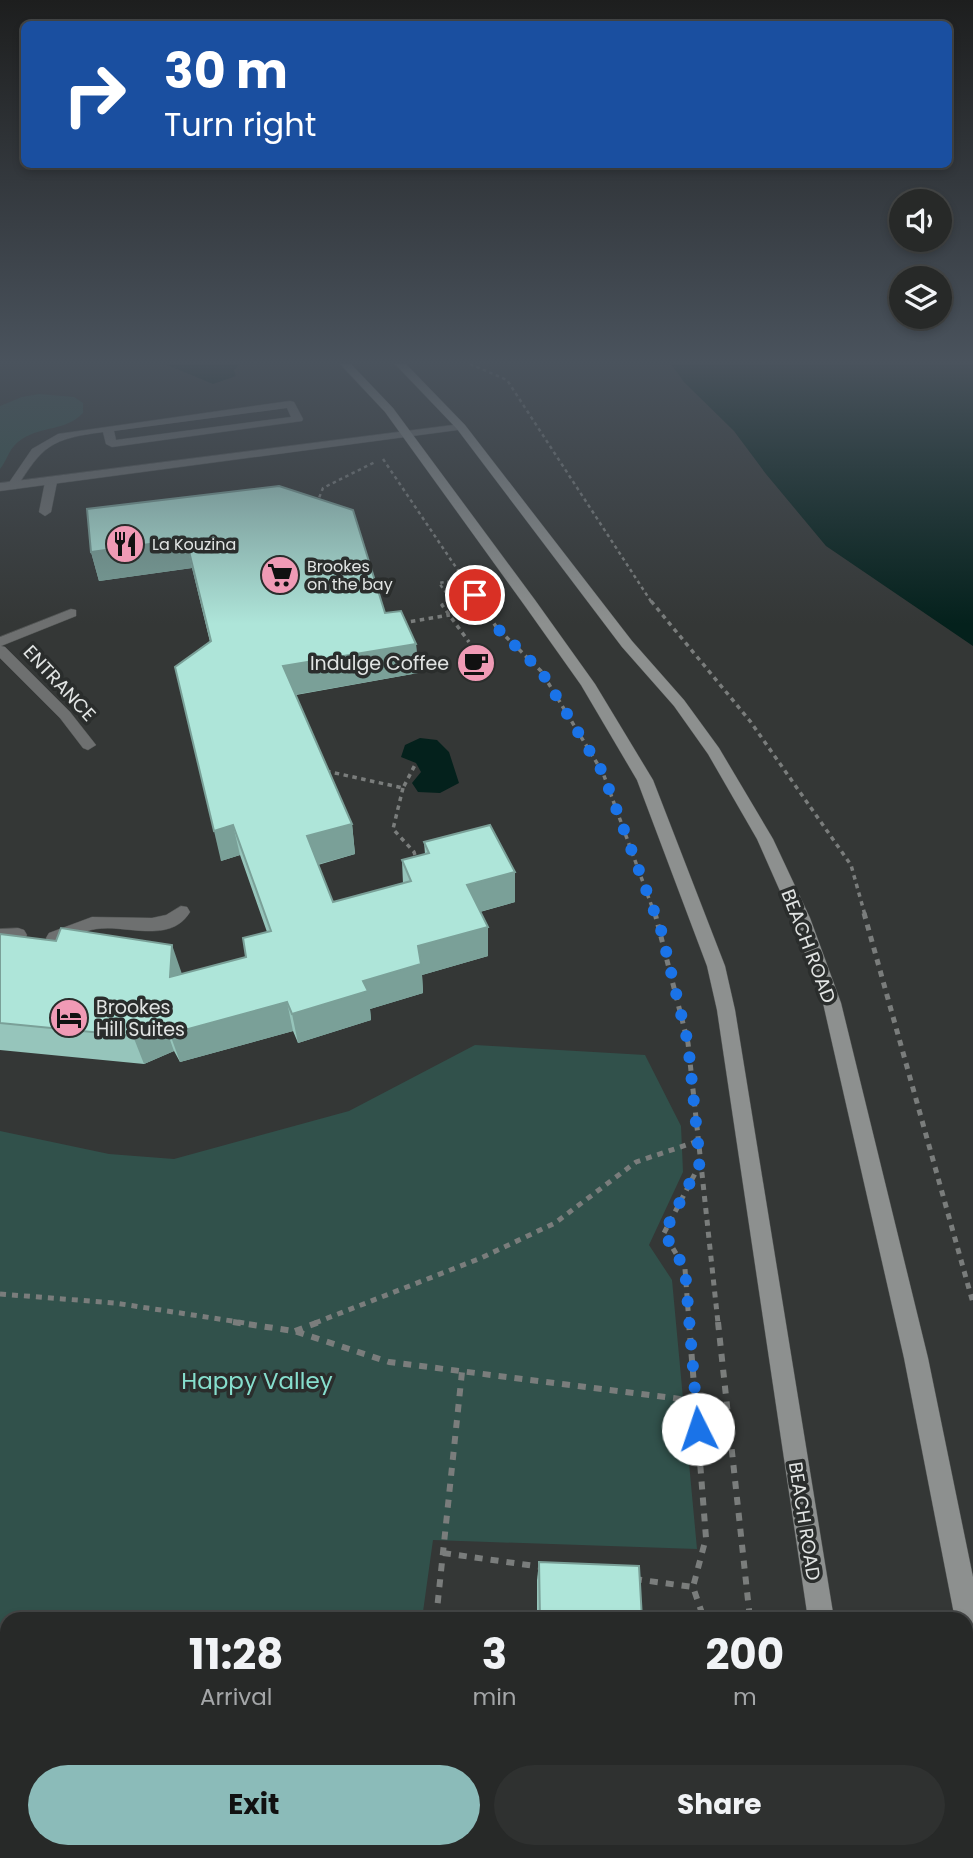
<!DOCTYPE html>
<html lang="en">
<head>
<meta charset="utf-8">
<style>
  body { margin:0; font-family:Poppins,sans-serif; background:#2f3130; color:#f1f3f6; height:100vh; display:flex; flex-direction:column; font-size:26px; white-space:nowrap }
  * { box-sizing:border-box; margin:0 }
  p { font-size:23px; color:#a4a6a8 }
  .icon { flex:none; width:38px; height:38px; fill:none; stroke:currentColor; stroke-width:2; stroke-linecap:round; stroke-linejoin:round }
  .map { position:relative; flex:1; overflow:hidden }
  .sheet { position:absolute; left:0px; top:1612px; width:973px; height:247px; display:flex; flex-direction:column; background:#272928; border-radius:21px 21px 0 0; box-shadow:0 4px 10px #0003,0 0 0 2px #434545 }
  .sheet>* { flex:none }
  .banner { position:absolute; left:21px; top:21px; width:931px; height:147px; border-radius:10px; box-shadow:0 4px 10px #0003,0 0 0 2px #434545; background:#1a4fa0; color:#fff; overflow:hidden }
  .fabs { position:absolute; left:889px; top:189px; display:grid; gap:14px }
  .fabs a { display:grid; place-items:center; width:63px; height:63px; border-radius:50%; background:#272928; box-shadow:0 4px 10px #0003,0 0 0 2px #434545; font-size:35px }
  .pin { position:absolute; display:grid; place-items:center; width:60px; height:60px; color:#fff; margin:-30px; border:4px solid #fff; border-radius:50%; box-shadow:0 2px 7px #0007 }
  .me { position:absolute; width:77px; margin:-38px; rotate:356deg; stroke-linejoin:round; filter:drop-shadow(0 0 5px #0008) }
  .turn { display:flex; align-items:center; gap:24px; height:147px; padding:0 28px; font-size:32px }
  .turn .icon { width:91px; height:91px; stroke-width:2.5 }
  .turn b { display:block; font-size:49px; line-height:60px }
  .eta { display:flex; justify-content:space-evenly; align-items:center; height:119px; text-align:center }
  .eta b { font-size:42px; font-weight:700; line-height:49px }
  .primary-button { display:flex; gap:14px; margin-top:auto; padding:14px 28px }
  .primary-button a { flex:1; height:80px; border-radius:42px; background:#8bbbb9; color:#111; font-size:28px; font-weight:700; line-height:80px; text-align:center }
  .primary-button a+a { background:#2f3130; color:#f1f3f6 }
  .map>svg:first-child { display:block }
  .green { fill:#31514b }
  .water { fill:#04211c }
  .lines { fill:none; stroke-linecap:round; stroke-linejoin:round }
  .service-casing { stroke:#505352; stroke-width:1 }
  .minor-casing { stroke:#505352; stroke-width:1 }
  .secondary-casing { stroke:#505352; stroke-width:1 }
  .path-far3 { stroke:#7a7d7c; stroke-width:2.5; stroke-dasharray:3.5 3.5; stroke-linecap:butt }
  .path-far2 { stroke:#7a7d7c; stroke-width:3.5; stroke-dasharray:4.5 4.5; stroke-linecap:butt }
  .path-far1 { stroke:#7a7d7c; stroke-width:5; stroke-dasharray:6 6; stroke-linecap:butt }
  .path { stroke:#7a7d7c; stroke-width:6; stroke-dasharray:8 8; stroke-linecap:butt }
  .service { fill:#6e7070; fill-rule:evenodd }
  .minor { fill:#6e7070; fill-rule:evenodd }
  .secondary { fill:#8d908f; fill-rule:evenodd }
  .wall { fill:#96c5bb }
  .shaded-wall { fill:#7aa098 }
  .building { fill:#aee5d9; stroke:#7aa098; stroke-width:2 }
  .route { stroke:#1a73e8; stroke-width:12; stroke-dasharray:0 21.6 }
  .labels { text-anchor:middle; stroke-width:7; stroke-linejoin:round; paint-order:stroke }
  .far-poi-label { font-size:16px; fill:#e2e5e4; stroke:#2a2d2c; text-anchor:start }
  .poi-label { font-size:19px; fill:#e2e5e4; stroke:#2a2d2c; text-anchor:end }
  .street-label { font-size:19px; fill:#e2e5e4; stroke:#2a2d2c }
  .near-park-label { font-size:23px; fill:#86decd; stroke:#2a2d2c }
</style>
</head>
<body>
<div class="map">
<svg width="973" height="1858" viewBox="0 0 973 1858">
  <rect width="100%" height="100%" fill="#343736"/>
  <g class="green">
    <path d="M39,394L74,397L83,403V413C66,431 42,426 22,439C9,447 8,459 0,469V406L22,397Z"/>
    <path d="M475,1045L645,1055L681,1126L683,1172L649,1245L672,1280L697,1549L433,1540L422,1619H7V1843L0,1844V1131L109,1154L174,1159L349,1111Z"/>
    <path d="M246,1852H390L389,1858H248Z"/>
  </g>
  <g class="water">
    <path d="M165,364H239L234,370L236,376L213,384Z"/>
    <path d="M671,364H973V646L826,546L766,474L734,431L684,382Z"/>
    <path d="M420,738L437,740L449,752L459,783L440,793L418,792L412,783L421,772L416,763L401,757L405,745Z"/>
  </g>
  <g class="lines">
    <defs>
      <g id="service">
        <path d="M290,401L294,402L303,419L302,421L112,447L106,444L103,432C51,439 43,445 16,489L6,487L32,449L58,434ZM287,408L291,417L116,440L114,431Z"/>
        <path d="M51,479L57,482L51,512L45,516L39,512L45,482Z"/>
        <path d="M71,609L76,610V616L1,646L5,647L70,712L96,745L88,750L83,748L60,718L0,658V637Z"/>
        <path d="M181,906L187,907L190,912C170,945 126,924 96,929C82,931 69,940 55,945L49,943L46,938L49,933L92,917L152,918L166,915Z"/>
        <path d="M18,928L24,930L27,935L24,940L0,943V929Z"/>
      </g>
      <path id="minor" d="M461,424L465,425V429L0,491V483Z"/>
      <g id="secondary">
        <path d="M340,364H351L393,408L535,600L595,684L653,780L725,966L735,1010L834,1619H808L717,1010L707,966L637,780L581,685L525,606L385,412Z"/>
        <path d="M395,364H406L465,425L632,641L684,700L719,748L773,839L810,918L841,1003L928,1358L973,1577V1655L966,1653V1619H955L904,1358L823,1003L792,918L757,839L708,754L674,706L622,647L457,429Z"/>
        <path d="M841,1852H871L872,1858H842Z"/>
      </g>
    </defs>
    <use href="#service" class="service-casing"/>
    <use href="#minor" class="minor-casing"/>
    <use href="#secondary" class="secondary-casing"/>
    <g class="path-far3">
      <path d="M470,364L507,380L652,603"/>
      <path d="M383,459L480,603"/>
      <path d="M321,504L319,498L323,488L375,462"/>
      <path d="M450,603L453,602L439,583L464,579"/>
    </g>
    <g class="path-far2">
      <path d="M452,601L442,605L469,642"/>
      <path d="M479,601L497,628L541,671L603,773L655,915"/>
      <path d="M651,601L750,721L851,865L865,915"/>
      <path d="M402,623L450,615"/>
      <path d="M326,771L403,788L416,763"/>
      <path d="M403,788L393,829L414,852L417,862"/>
    </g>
    <g class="path-far1">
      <path d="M655,913L688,1043L718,1323"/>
      <path d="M864,913L973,1303"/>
      <path d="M0,1294L115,1303L245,1323"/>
      <path d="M315,1323L481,1258L555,1223L636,1162L698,1141"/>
      <path d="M689,1323L685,1269L664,1233L700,1164"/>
    </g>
    <g class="path">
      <path d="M233,1322L294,1331L389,1362L696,1401"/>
      <path d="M689,1322L706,1538L693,1587L704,1619"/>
      <path d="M718,1322L750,1619"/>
      <path d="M295,1331L319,1322"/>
      <path d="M443,1553L542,1567"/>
      <path d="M634,1579L693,1587"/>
      <path d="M436,1619L462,1372"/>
      <path d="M776,1852V1858"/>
      <path d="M410,1858L411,1852"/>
    </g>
    <use href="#service" class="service"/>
    <use href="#minor" class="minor"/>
    <use href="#secondary" class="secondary"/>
  </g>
  <g class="wall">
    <path d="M87,509L385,613L416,644L418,673L296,695L352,824L355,854L318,865L333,902L403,884L402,860L425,854L424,842L515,872V902L480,912L488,956L422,975L423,993L370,1009L371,1020L298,1043L293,1031L180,1062L174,1051L144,1064L0,1050V934L182,974L246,957L267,932L240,855L221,861L210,642L192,568L99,581L91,552Z"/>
    <path d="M539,1562L642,1619H537V1580Z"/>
  </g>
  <g class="shaded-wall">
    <path d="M186,539L192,568L99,581L91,552Z"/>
    <path d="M416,644L418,673L288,696L283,666Z"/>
    <path d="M352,824L355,854L312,866L307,836Z"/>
    <path d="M233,825L240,855L221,861L214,831Z"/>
    <path d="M515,872V902L468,915L467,885Z"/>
    <path d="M488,927V956L422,975L423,993L370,1009L371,1020L298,1043L292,1014L418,946Z"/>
    <path d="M172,945L182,974L170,977Z"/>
    <path d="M287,1002L293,1031L180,1062L170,1034Z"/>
    <path d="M164,1023L174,1051L144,1064L133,1036Z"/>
  </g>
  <g class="building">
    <path d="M279,486L353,510L385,613L401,611L416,644L283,666L352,824L307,836L333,902L411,881L402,860L429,853L424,842L490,825L515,872L467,885L488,927L418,946L421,964L363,981L368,991L292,1014L287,1002L170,1034L164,1023L133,1036L0,1023V934L56,941L61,928L172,945L170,977L246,957L243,938L271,931L233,825L214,831L175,667L211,641L186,539L91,552L87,509Z"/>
    <path d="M539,1562L639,1566L642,1619H540Z"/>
    <path d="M461,1852H730L731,1858H461Z"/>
  </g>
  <linearGradient id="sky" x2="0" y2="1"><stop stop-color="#1d1e1e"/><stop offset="0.58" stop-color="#4a535d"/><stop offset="1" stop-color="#4a535d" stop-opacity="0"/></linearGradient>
  <rect width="973" height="624" fill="url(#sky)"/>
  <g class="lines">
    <path class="route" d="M475,595L497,628L541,671L603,773L661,930L688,1043L700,1163L664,1233L685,1269L698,1429"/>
  </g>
  <defs>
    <symbol id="restaurant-disc" viewBox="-11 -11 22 22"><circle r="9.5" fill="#f09ab5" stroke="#2a2d2c"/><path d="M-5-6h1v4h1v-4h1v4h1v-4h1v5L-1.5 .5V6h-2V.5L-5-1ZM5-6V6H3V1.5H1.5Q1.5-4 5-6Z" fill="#111"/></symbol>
    <symbol id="supermarket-disc" viewBox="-11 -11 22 22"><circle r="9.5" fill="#f09ab5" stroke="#2a2d2c"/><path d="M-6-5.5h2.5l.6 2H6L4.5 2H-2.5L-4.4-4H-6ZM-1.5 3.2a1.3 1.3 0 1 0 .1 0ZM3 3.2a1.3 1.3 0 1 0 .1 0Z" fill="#111"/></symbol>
    <symbol id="cafe-disc" viewBox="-11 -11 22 22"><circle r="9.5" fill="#f09ab5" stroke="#2a2d2c"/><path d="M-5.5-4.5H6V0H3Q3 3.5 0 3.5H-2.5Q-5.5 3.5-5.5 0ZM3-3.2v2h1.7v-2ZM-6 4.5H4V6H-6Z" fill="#111"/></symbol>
    <symbol id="hotel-disc" viewBox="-11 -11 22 22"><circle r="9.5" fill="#f09ab5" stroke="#2a2d2c"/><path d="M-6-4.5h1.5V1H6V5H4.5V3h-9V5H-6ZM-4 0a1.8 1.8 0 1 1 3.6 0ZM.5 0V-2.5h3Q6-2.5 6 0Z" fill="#111"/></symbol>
  </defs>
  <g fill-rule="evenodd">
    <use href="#restaurant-disc" x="103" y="522" width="44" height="44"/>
    <use href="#supermarket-disc" x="258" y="553" width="44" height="44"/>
    <use href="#cafe-disc" x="454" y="641" width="44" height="44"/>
    <use href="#hotel-disc" x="47" y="996" width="44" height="44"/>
  </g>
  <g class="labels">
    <g class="far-poi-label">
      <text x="152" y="550">La Kouzina</text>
      <text x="307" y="572">Brookes<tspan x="307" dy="18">on the bay</tspan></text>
    </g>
    <g class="poi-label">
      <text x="449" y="670">Indulge Coffee</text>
      <text x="96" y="1014" text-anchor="start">Brookes<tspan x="96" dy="22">Hill Suites</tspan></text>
    </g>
    <g class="street-label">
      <text transform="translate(60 683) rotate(47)" y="7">ENTRANCE</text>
      <text transform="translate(809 946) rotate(69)" y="7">BEACH ROAD</text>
      <text transform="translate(805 1521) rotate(81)" y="7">BEACH ROAD</text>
    </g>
    <g class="near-park-label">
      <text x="257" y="1389">Happy Valley</text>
    </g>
  </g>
</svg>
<div class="fabs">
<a><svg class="icon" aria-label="sound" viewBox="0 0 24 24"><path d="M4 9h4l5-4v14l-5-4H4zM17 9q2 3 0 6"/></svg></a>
<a><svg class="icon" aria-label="layers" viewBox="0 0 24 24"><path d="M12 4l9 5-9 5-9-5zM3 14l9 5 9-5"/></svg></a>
</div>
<div class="pin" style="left:475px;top:595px;background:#d93025"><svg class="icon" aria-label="arrive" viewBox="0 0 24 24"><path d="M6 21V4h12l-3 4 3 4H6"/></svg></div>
<svg class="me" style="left:698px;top:1429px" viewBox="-20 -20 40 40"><circle r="19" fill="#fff"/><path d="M0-13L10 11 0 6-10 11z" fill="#1a73e8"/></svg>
<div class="banner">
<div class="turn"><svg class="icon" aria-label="right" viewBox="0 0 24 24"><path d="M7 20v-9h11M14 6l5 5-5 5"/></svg><div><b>30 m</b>Turn right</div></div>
</div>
<section class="sheet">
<div class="eta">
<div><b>11:28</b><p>Arrival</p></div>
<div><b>3</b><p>min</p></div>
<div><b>200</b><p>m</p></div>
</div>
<div class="primary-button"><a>Exit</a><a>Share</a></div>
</section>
</div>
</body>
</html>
